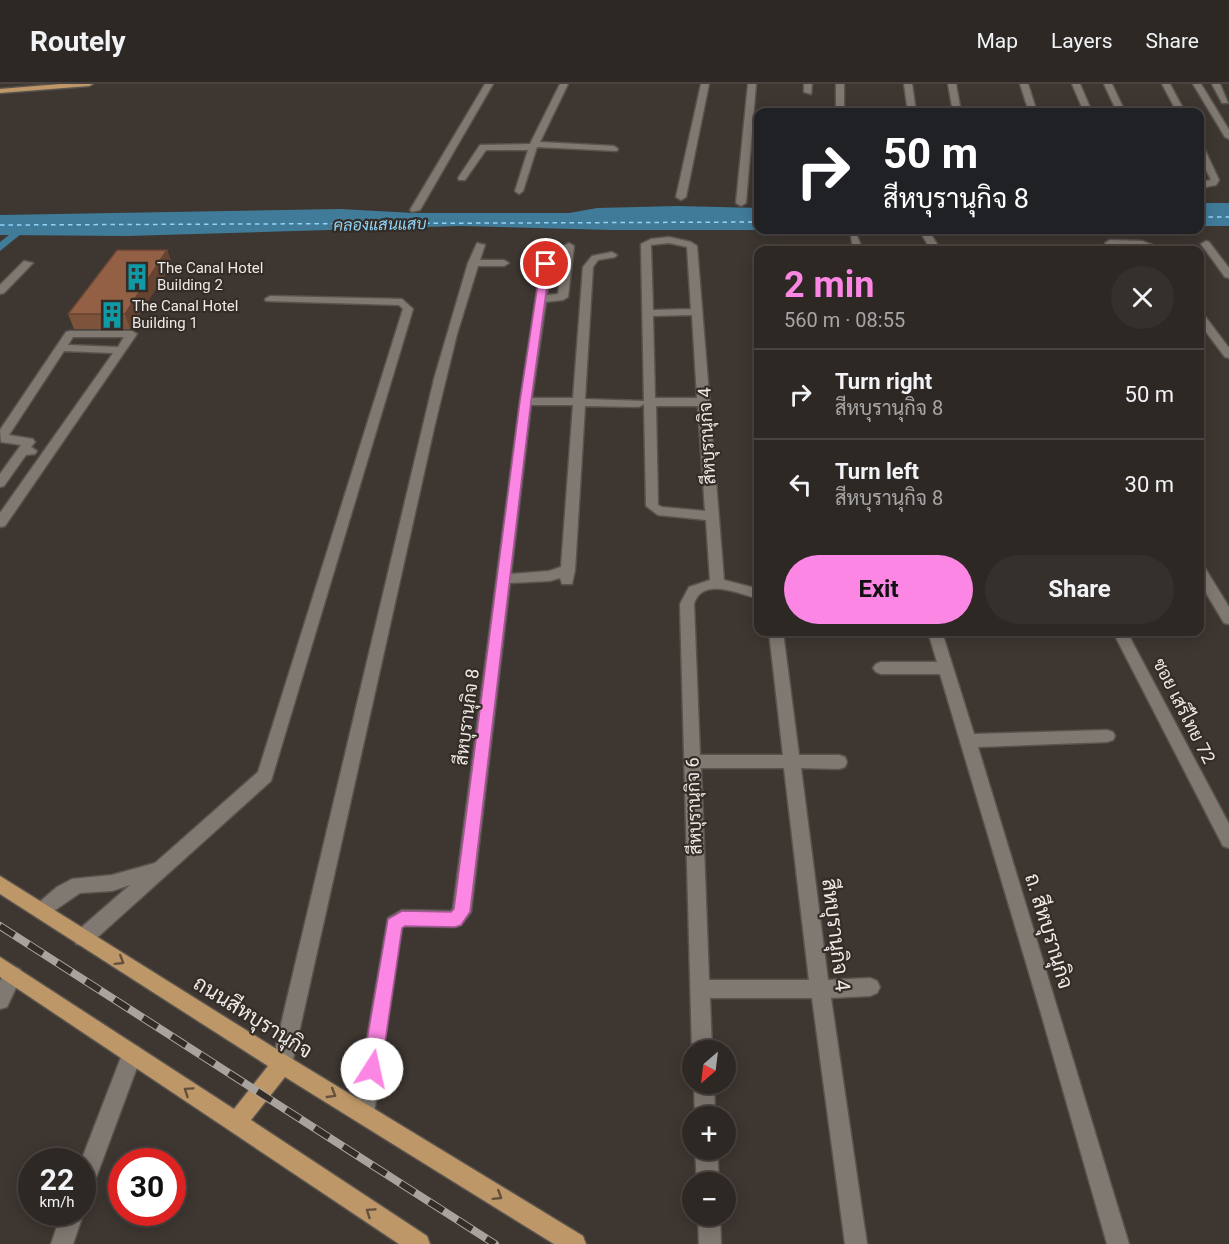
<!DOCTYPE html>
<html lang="en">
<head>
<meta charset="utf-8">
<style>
  body { margin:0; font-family:Roboto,Sarabun,sans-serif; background:#36302d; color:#f1f3f6; height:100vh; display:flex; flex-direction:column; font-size:22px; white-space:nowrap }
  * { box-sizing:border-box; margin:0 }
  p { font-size:20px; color:#a7a6a7 }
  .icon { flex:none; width:33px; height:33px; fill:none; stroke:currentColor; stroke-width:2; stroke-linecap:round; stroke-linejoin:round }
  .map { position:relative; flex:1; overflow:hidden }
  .details { position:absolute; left:754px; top:162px; width:450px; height:390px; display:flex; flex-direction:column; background:#2e2825; border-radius:12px; box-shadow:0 3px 15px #0003,0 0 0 2px #494442 }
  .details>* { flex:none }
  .hud { position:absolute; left:754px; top:24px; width:450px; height:126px; border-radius:12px; box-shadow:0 3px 15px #0003,0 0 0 2px #494442; background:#202124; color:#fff; overflow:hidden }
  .needle { width:39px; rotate:208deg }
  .tools { position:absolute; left:682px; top:956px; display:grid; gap:12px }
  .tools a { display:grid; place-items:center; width:54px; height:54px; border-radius:50%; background:#2e2825; box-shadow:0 3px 15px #0003,0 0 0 2px #494442; font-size:30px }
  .speed { position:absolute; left:18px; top:1064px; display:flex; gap:12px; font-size:30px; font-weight:700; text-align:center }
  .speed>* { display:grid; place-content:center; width:78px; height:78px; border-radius:50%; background:#2e2825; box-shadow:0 3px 15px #0003,0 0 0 2px #494442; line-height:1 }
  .speed small { font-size:15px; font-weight:400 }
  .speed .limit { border:9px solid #d22; background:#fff; color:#111 }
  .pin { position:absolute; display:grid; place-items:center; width:51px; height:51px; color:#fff; margin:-26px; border:3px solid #fff; border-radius:50%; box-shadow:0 2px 6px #0007 }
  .me { position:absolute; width:66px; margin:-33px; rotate:10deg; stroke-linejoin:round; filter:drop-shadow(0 0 4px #0008) }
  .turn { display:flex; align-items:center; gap:21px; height:126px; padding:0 30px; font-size:27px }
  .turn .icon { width:78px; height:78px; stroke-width:2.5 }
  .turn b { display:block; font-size:42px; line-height:51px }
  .round { display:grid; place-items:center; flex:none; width:63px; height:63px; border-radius:32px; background:#36302d }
  .summary { display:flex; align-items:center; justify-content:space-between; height:102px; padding:0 30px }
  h1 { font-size:36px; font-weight:700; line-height:45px; color:#fc86e3 }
  .action { display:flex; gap:12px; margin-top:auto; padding:12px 30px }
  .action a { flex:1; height:69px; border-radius:36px; background:#fc86e3; color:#111; font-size:24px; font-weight:700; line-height:69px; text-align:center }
  .action a+a { background:#36302d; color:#f1f3f6 }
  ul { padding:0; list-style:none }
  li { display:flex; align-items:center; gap:18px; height:90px; padding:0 30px; border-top:2px solid #494442 }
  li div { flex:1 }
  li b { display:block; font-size:22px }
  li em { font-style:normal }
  header { display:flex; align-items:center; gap:36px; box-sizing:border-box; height:84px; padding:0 30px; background:#2e2825; border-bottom:2px solid #494442 }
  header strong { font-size:28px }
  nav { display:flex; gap:33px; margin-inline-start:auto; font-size:21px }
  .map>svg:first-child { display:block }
  .water { fill:#407b99 }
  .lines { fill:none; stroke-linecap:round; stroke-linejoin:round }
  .canal { fill:#407b99; fill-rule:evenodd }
  .ferry { stroke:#91d4f9; stroke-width:1.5; stroke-dasharray:4.5 4; stroke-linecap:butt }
  .minor-casing { stroke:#59534e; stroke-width:3 }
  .major-casing { stroke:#59534e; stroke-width:3 }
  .minor { fill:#807972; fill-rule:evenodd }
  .major { fill:#bd9767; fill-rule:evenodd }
  .rail-casing { stroke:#a8a39f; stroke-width:8 }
  .rail { stroke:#332c27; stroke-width:6; stroke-dasharray:17; stroke-linecap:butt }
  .wall { fill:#7e533c }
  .shaded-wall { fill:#674331 }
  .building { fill:#936046; stroke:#674331; stroke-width:1.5 }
  .oneway { stroke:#63513d }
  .route { fill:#fc86e3; stroke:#a45794; stroke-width:1.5 }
  .labels { text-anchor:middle; stroke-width:4.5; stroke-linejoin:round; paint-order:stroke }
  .far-poi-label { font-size:15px; fill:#eee9e6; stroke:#332c27; text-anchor:start }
  .far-water-label { font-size:16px; font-style:italic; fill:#91d4f9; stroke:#332c27 }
  .street-label { font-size:18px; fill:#eee9e6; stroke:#332c27 }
  .near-street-label { font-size:21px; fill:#eee9e6; stroke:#332c27 }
</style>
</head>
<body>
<header>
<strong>Routely</strong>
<nav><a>Map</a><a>Layers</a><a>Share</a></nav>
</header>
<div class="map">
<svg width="1229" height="1160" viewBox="0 0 1229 1160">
  <rect width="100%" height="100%" fill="#3d3631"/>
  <g class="water">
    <rect x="1200" y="119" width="29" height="23"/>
    <path d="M678,122L759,124V146H851H612L460,142L127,152L0,151V131L340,125L414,129H569L597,124Z"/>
  </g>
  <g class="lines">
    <path class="canal" d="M22,141L27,144L26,146L0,167V158Z"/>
    <g class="ferry">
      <path d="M1200,133H1229"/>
      <path d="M0,141L759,138"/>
    </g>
    <defs>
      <g id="minor">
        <path d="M485,0H493L420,126L412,128L410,126Z"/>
        <path d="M560,0H568L540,58L614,62L618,65L617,67L537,63L523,107L519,110L515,107L528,66H486L465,96H459L458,94L480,61L530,60Z"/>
        <path d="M701,0H709L686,113L681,116L676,113Z"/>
        <path d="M748,0H756L746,119L741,122L736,119Z"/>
        <path d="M804,0H812L811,10L804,8Z"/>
        <rect x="836" y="0" width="8" height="28"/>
        <path d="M904,0H912L916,28H908Z"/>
        <path d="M948,0H956L961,28H953Z"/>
        <path d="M1020,0H1028L1037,28H1029Z"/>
        <path d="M1072,0H1080L1092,28H1084Z"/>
        <path d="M1104,0H1112L1125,28H1117Z"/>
        <path d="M1162,0H1170L1185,28H1177Z"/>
        <path d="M1193,0H1201L1229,46V55L1225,53Z"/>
        <path d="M1212,0H1220L1228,19H1222Z"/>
        <path d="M1200,61L1204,64L1219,96L1216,101L1200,104V98L1211,96L1200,73Z"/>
        <path d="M924,149H930L941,166H931L922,151Z"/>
        <path d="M851,152H857L863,166H853Z"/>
        <path d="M669,153L691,158L697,162L724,496L759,505V515C740,510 702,492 694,520L700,671H783L769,548H783L799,671H839L845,673L847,678L845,683L839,685L801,684L828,896L870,894L877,897L880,903L877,909L870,912L831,914L867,1160H845L812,914H710L712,966H693V968L692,966L680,520L689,503L710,496L706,436L658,431L646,422L644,320L639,323L585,322L575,486L572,500H562L560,494L550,497L510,499L471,828L461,841L455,843L405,842L402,844L374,1029L371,1036L364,1039L357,1036L354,1029L388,834L402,826L451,827L453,824L520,317L541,180L546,177L551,180L547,211L558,210L564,162L569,159L574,162L568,213L563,216L546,218L532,314H573L583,183L592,172L612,168L617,171L615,173L598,176L593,183L585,315L644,317L641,160L651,155ZM669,159L687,163L691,225L653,226L651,161ZM692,231L697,314H655L653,232ZM531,321H573L561,483L549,487L511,490ZM656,322H698L705,427L662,423L658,421ZM701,684H784L809,896H709Z"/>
        <path d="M1110,156L1142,157L1166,166L1107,161L1105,159Z"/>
        <path d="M1206,157L1209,158L1229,184V194L1225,193L1201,160Z"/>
        <path d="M477,159L485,161L480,176H504L509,179L504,182H478L457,250L435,340L292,980L289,987L282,990L275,987L272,980L285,923L434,295L468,179Z"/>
        <path d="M24,177L33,179L4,209L0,210V201Z"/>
        <path d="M270,212L402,215L413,225L271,697L90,860L83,862L76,860L74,854L76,848L130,801L112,807L80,809L42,835L36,833L33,827L36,821L57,803L72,795L112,791L155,779L258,688L403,225L399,221L266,217L265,215Z"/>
        <path d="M1200,230L1204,231L1229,264V274L1225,273L1200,240Z"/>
        <path d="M70,247H132L137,250L5,442L0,443V429L113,269L64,267L9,351L33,355L35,358L31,363L37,367L35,370L26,371L4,402L0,403V390L21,361L1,358L0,346L66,248ZM73,253H124L118,263L68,261Z"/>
        <path d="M1200,482L1205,484L1229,523V540L1224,539L1200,499Z"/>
        <path d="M928,548H942L974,650L1107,646L1113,648L1115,652L1113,656L1107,658L978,663L1129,1160H1107L1040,926L940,590H881L876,588L873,584L876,580L881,578H937Z"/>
        <path d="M1113,548H1127L1229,740V764L1223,762Z"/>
        <path d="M13,882L20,885L22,891L7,923L0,925V897L6,885Z"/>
        <path d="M132,960L139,963L142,970L90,1110L82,1113L81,1077L125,963Z"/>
        <path d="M694,999H714L715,1032H695Z"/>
        <path d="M695,1065H717L719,1098H697Z"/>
        <path d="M82,1124L84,1128L73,1160H51L62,1128H82Z"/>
        <path d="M698,1131H720L721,1160H699Z"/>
      </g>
      <g id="major">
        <path d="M60,0H93L89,2L0,9V5Z"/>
        <path d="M0,792L289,973L583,1152L586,1160H554L285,993L251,1036L427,1152L430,1160H399L0,893V873L234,1025L268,982L0,810Z"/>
      </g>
    </defs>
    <use href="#minor" class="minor-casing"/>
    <use href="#major" class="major-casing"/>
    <use href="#minor" class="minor"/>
    <use href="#major" class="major"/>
    <defs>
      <path id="rail" d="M0,842L495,1160"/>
    </defs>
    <use href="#rail" class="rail-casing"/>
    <use href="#rail" class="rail"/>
  </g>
  <path class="wall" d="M167,166L172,180L130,245H74L68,230Z"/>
  <path class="shaded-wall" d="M167,166L172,180L130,245L125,230Z"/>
  <path class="building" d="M117,166H167L125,230H68Z"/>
  <defs><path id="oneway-chevron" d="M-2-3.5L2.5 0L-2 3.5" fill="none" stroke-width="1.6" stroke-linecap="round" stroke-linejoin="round" transform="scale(1.5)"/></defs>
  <g class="oneway">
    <use href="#oneway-chevron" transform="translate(120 877) rotate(32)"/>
    <use href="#oneway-chevron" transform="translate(188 1007) rotate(-146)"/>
    <use href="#oneway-chevron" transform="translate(332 1010) rotate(31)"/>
    <use href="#oneway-chevron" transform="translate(498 1112) rotate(32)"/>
    <use href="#oneway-chevron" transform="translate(370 1128) rotate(-146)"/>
  </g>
  <path class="route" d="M546,178L550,180L531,317L470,828L461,841L455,843L405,842L402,844L381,985L378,991L372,994L365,991L362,985L388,835L402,827L451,828L454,825L520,317L541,180Z"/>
  <defs>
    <symbol id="building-bare" viewBox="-9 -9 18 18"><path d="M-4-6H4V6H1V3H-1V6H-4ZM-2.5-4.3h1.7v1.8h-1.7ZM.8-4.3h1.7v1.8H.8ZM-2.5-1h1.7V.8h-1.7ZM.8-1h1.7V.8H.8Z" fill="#0f9aa8" stroke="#332c27" stroke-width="2.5" paint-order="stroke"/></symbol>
  </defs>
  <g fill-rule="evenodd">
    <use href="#building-bare" x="118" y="174" width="38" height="38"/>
    <use href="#building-bare" x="93" y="212" width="38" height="38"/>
  </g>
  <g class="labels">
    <g class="far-poi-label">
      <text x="157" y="189">The Canal Hotel<tspan x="157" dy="17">Building 2</tspan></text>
      <text x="132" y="227">The Canal Hotel<tspan x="132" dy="17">Building 1</tspan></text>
    </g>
    <g class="far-water-label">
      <text transform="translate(380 140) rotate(-1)" y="6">คลองแสนแสบ</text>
    </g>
    <g class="street-label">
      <text transform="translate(707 352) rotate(-93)" y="6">สีหบุรานุกิจ 4</text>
      <text transform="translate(1184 627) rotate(63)" y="6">ซอย เสรีไทย 72</text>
      <text transform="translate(467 633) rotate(-83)" y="6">สีหบุรานุกิจ 8</text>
      <text transform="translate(694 722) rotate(-92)" y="6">สีหบุรานุกิจ 6</text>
    </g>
    <g class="near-street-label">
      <text transform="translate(1049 847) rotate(73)" y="7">ถ. สีหบุรานุกิจ</text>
      <text transform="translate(836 851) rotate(83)" y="7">สีหบุรานุกิจ 4</text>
      <text transform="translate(253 933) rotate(32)" y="7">ถนนสีหบุรานุกิจ</text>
    </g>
  </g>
</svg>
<div class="tools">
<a><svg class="needle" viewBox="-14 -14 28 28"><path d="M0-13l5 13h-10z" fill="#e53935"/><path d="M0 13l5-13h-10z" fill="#a7a6a7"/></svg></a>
<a>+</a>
<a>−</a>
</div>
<div class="speed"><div>22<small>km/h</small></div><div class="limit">30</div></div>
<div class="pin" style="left:546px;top:180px;background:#d93025"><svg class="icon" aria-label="arrive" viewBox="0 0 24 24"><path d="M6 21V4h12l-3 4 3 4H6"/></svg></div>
<svg class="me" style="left:372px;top:985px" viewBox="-20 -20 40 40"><circle r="19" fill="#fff"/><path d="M0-13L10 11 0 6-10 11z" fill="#fc86e3"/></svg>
<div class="hud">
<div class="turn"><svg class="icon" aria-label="right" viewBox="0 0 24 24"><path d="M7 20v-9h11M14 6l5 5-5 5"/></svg><div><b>50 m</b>สีหบุรานุกิจ 8</div></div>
</div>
<section class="details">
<div class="summary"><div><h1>2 min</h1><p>560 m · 08:55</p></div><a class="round"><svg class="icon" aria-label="close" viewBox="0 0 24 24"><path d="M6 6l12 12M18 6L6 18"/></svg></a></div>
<ul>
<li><svg class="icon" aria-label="right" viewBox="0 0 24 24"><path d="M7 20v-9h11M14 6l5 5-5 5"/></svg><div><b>Turn right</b><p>สีหบุรานุกิจ 8</p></div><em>50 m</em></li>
<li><svg class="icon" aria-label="left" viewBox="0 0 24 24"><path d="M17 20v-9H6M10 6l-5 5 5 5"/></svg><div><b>Turn left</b><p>สีหบุรานุกิจ 8</p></div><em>30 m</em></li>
</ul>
<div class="action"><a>Exit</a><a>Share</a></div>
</section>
</div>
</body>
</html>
